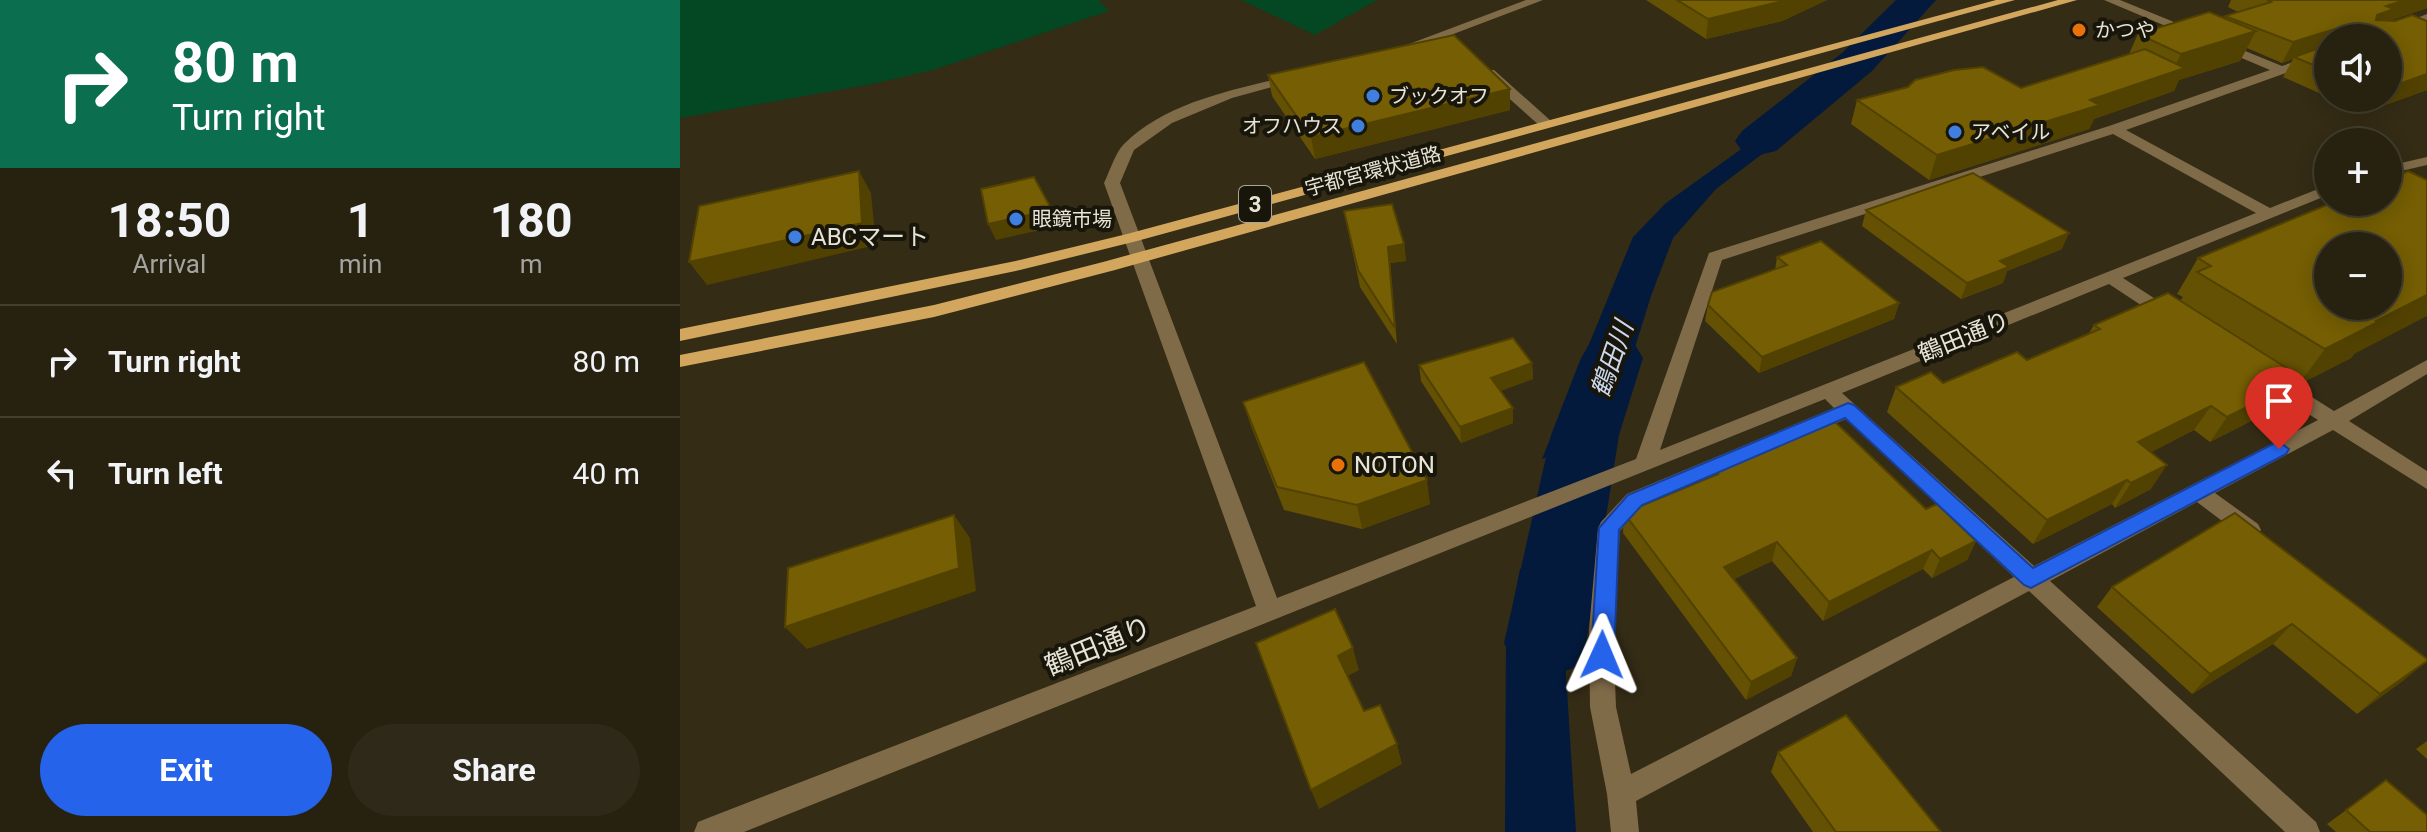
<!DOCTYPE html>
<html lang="en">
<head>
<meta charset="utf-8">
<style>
  body { margin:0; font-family:Roboto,"Noto Sans JP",sans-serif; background:#2f2919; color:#f1f3f6; height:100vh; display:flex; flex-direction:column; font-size:30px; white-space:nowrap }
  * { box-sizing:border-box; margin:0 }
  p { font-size:26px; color:#a4a39f }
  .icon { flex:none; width:44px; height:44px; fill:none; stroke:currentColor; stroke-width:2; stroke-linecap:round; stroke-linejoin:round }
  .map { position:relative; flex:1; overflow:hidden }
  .panel { display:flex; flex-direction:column; background:#272110; width:680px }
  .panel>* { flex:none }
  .top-card { background:#0b6e4f; color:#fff; overflow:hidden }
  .buttons { position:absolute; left:1634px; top:24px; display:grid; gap:16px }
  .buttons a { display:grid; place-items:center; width:88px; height:88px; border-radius:50%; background:#272110; box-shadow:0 4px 20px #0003,0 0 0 2px #433e30; font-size:40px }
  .pin { position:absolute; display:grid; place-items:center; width:68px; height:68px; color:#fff; margin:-82px -34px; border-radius:50% 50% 50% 0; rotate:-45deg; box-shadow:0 0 8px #0007 }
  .pin .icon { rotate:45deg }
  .me { position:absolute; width:88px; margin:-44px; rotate:1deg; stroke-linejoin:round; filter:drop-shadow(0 0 6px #0008) }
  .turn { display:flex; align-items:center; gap:28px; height:168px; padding:0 40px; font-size:36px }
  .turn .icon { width:104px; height:104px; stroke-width:2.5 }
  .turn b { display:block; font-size:56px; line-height:68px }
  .eta { display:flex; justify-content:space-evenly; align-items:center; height:136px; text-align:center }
  .eta b { font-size:48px; font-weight:700; line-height:56px }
  .primary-button { display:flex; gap:16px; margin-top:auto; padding:16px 40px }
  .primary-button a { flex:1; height:92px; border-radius:48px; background:#2563eb; color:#fff; font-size:32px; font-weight:700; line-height:92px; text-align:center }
  .primary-button a+a { background:#2f2919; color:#f1f3f6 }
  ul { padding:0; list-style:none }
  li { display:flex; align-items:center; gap:24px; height:112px; padding:0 40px; border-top:2px solid #433e30 }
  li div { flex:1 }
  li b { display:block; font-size:30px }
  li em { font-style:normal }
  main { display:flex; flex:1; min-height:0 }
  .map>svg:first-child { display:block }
  .green { fill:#044723 }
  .water { fill:#031a3d }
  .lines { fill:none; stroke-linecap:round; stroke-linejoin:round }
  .river { fill:#031a3d; fill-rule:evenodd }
  .minor { fill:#7f6b48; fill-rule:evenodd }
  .major { fill:#d2a75d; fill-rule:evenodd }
  .wall { fill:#655103 }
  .shaded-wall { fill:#524202 }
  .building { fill:#755e03; stroke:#524202; stroke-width:2; fill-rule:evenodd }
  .route { fill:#2563eb; stroke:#184099; stroke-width:2 }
  .food-dot { fill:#e8710a; stroke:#18150b; stroke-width:3 }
  .shop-dot { fill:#3f7fe0; stroke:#18150b; stroke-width:3 }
  .labels { text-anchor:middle; stroke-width:8; stroke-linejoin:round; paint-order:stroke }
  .far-poi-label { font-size:20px; fill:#e8e4d5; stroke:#18150b; text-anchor:start }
  .far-street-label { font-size:20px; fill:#e8e4d5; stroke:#18150b }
  .shield { fill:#18150b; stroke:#aaa698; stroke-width:2 }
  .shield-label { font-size:22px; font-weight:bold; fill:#e8e4d5 }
  .poi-label { font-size:24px; fill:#e8e4d5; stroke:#18150b; text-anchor:start }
  .street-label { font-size:24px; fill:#e8e4d5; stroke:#18150b }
  .water-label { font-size:26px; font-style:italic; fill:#cbd8ec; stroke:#18150b }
  .near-street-label { font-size:28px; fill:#e8e4d5; stroke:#18150b }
</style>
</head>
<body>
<main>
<section class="panel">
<div class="top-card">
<div class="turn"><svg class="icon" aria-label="right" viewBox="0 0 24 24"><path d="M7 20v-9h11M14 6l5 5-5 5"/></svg><div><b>80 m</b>Turn right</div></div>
</div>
<div class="eta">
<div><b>18:50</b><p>Arrival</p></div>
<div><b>1</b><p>min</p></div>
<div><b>180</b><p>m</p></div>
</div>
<ul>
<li><svg class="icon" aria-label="right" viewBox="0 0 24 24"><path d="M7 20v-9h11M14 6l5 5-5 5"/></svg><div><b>Turn right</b></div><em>80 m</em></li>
<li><svg class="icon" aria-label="left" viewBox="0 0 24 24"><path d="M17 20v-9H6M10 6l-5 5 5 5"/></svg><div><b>Turn left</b></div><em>40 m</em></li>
</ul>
<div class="primary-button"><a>Exit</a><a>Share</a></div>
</section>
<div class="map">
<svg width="1747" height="832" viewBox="0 0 1747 832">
  <rect width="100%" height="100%" fill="#342c15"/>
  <g class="green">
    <path d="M0,0H418L429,11L253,70L187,85L0,118Z"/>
    <path d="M561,0H697L635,35Z"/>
  </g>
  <g class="water">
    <path d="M1189,73L1036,189L993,238L971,296L928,434L862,459L953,237L986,203L1092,127L1135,88Z"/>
    <path d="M890,550L882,612L896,832H825L826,640L840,569Z"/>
  </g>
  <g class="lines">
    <g class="river">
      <path d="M1216,0H1256L1192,71L1096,151L1079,155L1062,151L1055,141L1062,131L1162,53Z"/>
      <path d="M932,337L954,343L963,358L939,435L906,643L894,668L865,678L836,668L824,643L871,435L901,358L910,343Z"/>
    </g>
    <g class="minor">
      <path d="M846,0H863L718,55L708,52Z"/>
      <path d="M1424,0H1440L1602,66L1648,50V58L1446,130L1590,208L1648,185V195L1443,278L1497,313L1500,317L1497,321H1485L1429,284L1162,393L1354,566L1638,420L1575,380L1572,375L1575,370H1589L1654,411L1747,360V374L1669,421L1747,471V489L1653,430L1535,493L1578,524L1581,530L1578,536L1570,539L1562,536L1517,502L1370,581L1636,822L1640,832H1605L1349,591L956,801L959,832H931L927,794L910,707L909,630L918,528L921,522L947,494L1154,408L1145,399L64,832H14L18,822L28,818L576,606L424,183C430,171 435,153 444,144C487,101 557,89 614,75L621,79L552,98L492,123L454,150L440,183L597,598L956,459L1029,253L1429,126L1590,70ZM1433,134L1576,213L980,450L1042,260ZM1166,419L1334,577L951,774L936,707L933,630L940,531L963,506Z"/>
      <path d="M1747,14V22L1703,38H1686Z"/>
      <path d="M804,70H814L871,121V127H861L804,76Z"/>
      <path d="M1747,157V165L1708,174V166Z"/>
    </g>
    <g class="major">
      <path d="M1316,0H1335L457,241L340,270L0,341V329L340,260L447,234Z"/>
      <path d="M1378,0H1397L435,270L254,317L0,367V355L254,305L423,262Z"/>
    </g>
  </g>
  <g class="wall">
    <path d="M966,0H1147L1102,21L1026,39Z"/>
    <path d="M1551,0H1747V8L1709,21H1747V90L1683,113L1650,98H1708V38H1648V97L1603,77L1613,59L1602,63L1567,48L1560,61L1499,80L1494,91L1414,119L1409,129L1249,180L1171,124L1177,100L1341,88L1449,54L1458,34L1544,18L1545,16L1558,12L1548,7Z"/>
    <path d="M588,75L830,89V110L635,159L592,96Z"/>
    <path d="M1186,210L1382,249L1327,271L1323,283L1281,299L1182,226Z"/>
    <path d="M664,211L724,244L726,261L710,263L717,344L680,287Z"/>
    <path d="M1097,257L1219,303L1214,319L1079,373L1025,321L1028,305L1095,270Z"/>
    <path d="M1518,258L1674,354L1671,358L1618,385L1608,379L1602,387L1605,388L1587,413L1530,442L1514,430L1471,452V489L1435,508L1432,504L1353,544L1207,412L1216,387L1263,383L1347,360L1409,333L1414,325L1500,301L1503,297L1497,294Z"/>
    <path d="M852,363L853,379L820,391L833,408V423L781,443L741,381L739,365Z"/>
    <path d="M563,402L750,504L682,529L604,510L571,426Z"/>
    <path d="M1032,467L1246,509L1296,541L1287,560L1252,578L1243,569L1143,621L1092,561L1054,579L1117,658L1111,676L1066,700L943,533L944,513L1030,478Z"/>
    <path d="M1555,513L1724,680L1677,714L1593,644L1512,694L1417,607L1432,587Z"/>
    <path d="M1747,741V759L1736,749Z"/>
    <path d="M1098,752L1261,832H1133L1091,772Z"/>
    <path d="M1687,795L1747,832H1656L1647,824Z"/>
  </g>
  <g class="shaded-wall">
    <path d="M1108,0H1147L1102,21L1026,39L1028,19Z"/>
    <path d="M1725,0H1747V8L1706,22L1685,35L1697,15L1706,6Z"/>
    <path d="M1661,27L1655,38H1648V48L1614,57L1613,59L1602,63L1613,42Z"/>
    <path d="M1576,31L1560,61L1499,80L1494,91L1414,119L1409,129L1249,180L1257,155L1410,100L1492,72L1501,54Z"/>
    <path d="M1747,74V90L1683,113L1693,98H1708V88Z"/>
    <path d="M830,89V110L635,159L631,137Z"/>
    <path d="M179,171L191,193L196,245L27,285L9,262Z"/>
    <path d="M372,210L378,226L316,240L308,224Z"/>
    <path d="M1389,233L1382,249L1327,271L1323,283L1281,299L1287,283L1320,261Z"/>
    <path d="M724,244L726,261L710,263L717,344L708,247Z"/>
    <path d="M1747,295V316L1674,354L1671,358L1618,385L1645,349Z"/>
    <path d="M1219,303L1214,319L1079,373L1082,357Z"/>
    <path d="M852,363L853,379L812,394L811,378Z"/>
    <path d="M1613,372L1599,391L1605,388L1587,413L1530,442L1547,417L1594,381Z"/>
    <path d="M1531,406L1514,430L1443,467L1458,442Z"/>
    <path d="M833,408V423L781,443L780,427Z"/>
    <path d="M1487,465L1471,489L1435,508L1451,483Z"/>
    <path d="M747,480L750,504L682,529L677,505Z"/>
    <path d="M1447,480L1432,504L1353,544L1367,520Z"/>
    <path d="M274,515L290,538L296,591L127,649L105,627Z"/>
    <path d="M1296,541L1287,560L1252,578L1260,559Z"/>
    <path d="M1097,542L1092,561L1040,586L1044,567Z"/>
    <path d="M1252,550L1243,569L1143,621L1149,602Z"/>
    <path d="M1612,624L1593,644L1512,694L1530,674Z"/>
    <path d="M673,648L679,670L664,678L658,656Z"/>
    <path d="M1117,658L1111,676L1066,700L1071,682Z"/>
    <path d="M1747,661L1724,680L1677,714L1700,694Z"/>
    <path d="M717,744L722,764L639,809L631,790Z"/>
  </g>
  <g class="building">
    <path d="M997,0H1108L1028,19Z"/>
    <path d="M1587,0H1725L1706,6L1714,9L1697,15L1696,20L1715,21L1732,15L1747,21V74L1708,88V38H1661V27L1613,42L1545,16L1591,2Z"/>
    <path d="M1529,12L1576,31L1501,54L1458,34Z"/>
    <path d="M774,35L830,89L631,137L588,75Z"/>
    <path d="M1648,45V71L1614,57Z"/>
    <path d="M1465,49L1505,68L1410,100L1420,105L1257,155L1177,100L1228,87L1235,80L1274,70L1303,67L1341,88Z"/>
    <path d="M179,171L182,223L9,262L19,206Z"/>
    <path d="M1728,171L1747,180V295L1696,321L1698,322L1645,349L1517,272L1531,266L1518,258L1654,202H1708V180ZM1648,246H1708V306H1648Z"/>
    <path d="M1293,173L1389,233L1320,261L1329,267L1287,283L1186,210Z"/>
    <path d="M354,177L372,210L308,224L301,189Z"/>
    <path d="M712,204L724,244L708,247L715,328L678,270L664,211Z"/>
    <path d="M1141,241L1219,303L1082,357L1028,305L1032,292L1107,265L1097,257Z"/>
    <path d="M1488,293L1613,372L1594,381L1605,388L1547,417L1531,406L1458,442L1487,465L1451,483L1447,480L1367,520L1216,387L1251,372L1263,383L1337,352L1347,360L1420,329L1414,325Z"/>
    <path d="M833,338L852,363L811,378L833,408L780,427L739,365Z"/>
    <path d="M684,362L747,480L677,505L597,487L563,402Z"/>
    <path d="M1151,418L1246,509L1257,504L1296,541L1260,559L1252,550L1149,602L1097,542L1044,567L1117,658L1071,682L944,513L1038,474L1032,467Z"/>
    <path d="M1555,513L1747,659V661L1700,694L1612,624L1530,674L1432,587Z"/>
    <path d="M274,515L279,568L105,627L108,568Z"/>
    <path d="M655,609L673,648L658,656L684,711L700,705L717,744L631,790L576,643Z"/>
    <path d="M1166,715L1261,832H1156L1098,752Z"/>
    <path d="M1706,780L1747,815V832H1690L1666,810Z"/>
  </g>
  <path class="route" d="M1168,403L1174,405L1353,568L1593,444L1599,442L1609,449L1606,454L1351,588L1344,585L1165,418L962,505L939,530L934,655L930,662L922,665L914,662L911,655L919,528L948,495Z"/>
  <g class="food-dot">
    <circle cx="1399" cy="30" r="8"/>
    <circle cx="658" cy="465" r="8"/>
  </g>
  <g class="shop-dot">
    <circle cx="693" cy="96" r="8"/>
    <circle cx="678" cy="126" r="8"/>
    <circle cx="1275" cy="132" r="8"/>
    <circle cx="336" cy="219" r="8"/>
    <circle cx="115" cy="237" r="8"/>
  </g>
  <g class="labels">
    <g class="far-poi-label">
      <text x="1415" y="37">かつや</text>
      <text x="709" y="103">ブックオフ</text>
      <text x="662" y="133" text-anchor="end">オフハウス</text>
      <text x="1291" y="139">アベイル</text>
      <text x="352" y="226">眼鏡市場</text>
    </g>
    <g class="far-street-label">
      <text transform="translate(693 171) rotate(-15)" y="7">宇都宮環状道路</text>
    </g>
    <rect class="shield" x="559" y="186" width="32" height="36" rx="6"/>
    <g class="shield-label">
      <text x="575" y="212">3</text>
    </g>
    <g class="poi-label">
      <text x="131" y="245">ABCマート</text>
      <text x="674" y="473">NOTON</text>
    </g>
    <g class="street-label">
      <text transform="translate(1284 337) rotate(-22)" y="8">鶴田通り</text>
    </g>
    <g class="water-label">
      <text transform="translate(932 359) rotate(-71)" y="9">鶴田川</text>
    </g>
    <g class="near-street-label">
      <text transform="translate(418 646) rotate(-22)" y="10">鶴田通り</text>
    </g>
  </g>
</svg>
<div class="buttons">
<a><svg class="icon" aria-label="sound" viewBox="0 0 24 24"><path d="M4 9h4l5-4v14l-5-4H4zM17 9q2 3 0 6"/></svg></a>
<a>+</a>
<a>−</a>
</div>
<div class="pin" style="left:1599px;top:449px;background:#d93025"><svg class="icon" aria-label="arrive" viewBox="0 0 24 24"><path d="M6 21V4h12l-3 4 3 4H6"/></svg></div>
<svg class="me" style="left:922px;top:655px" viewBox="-20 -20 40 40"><path d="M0-17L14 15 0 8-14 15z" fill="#2563eb" stroke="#fff" stroke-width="4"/></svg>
</div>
</main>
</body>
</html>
